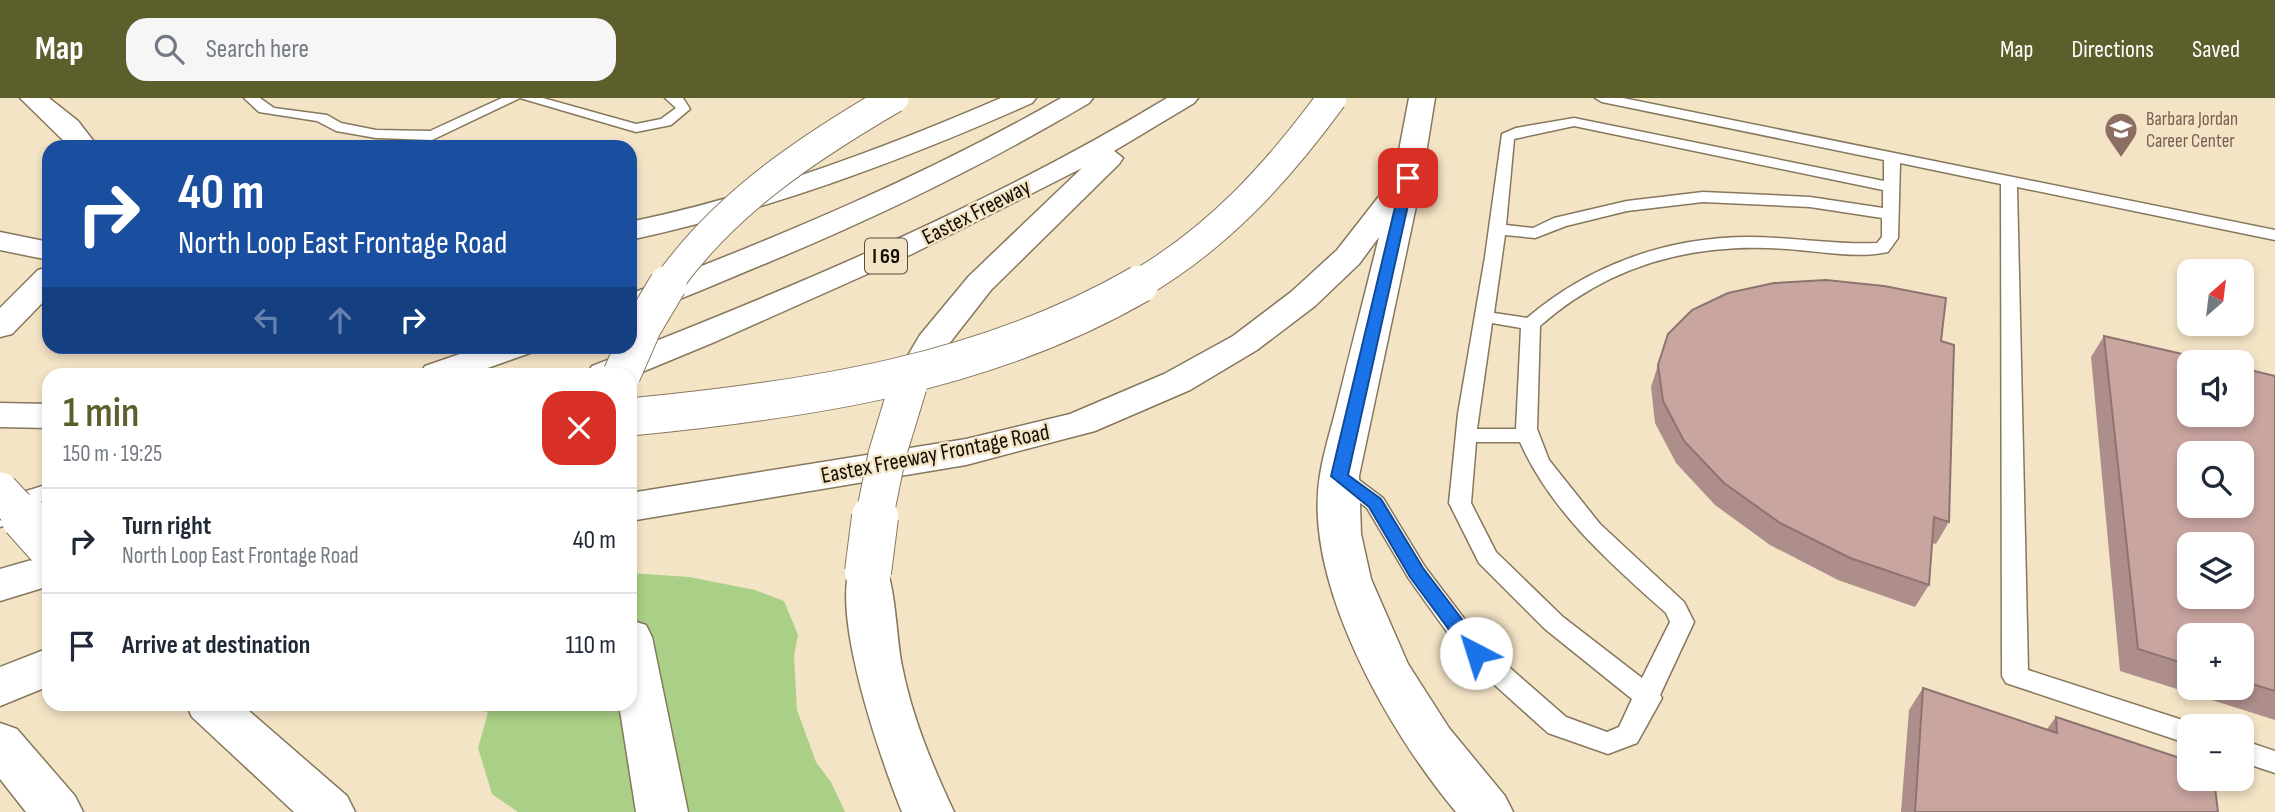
<!DOCTYPE html>
<html lang="en">
<head>
<meta charset="utf-8">
<style>
  body { margin:0; font-family:"Sofia Sans Condensed",sans-serif; background:#f6f6f7; color:#1f2937; height:100vh; display:flex; flex-direction:column; font-size:26px; white-space:nowrap }
  * { box-sizing:border-box; margin:0 }
  p { font-size:23px; color:#747a83 }
  .icon { flex:none; width:38px; height:38px; fill:none; stroke:currentColor; stroke-width:2; stroke-linecap:round; stroke-linejoin:round }
  .map { position:relative; flex:1; overflow:hidden }
  .panel { position:absolute; left:42px; top:270px; width:595px; height:343px; display:flex; flex-direction:column; background:#fff; border-radius:21px; box-shadow:0 4px 10px #0003 }
  .panel>* { flex:none }
  .hud { position:absolute; left:42px; top:42px; width:595px; height:214px; border-radius:21px; box-shadow:0 4px 10px #0003; background:#1a4fa0; color:#fff; overflow:hidden }
  .needle { width:46px; rotate:28deg }
  .buttons { position:absolute; left:2177px; top:161px; display:grid; gap:14px }
  .buttons a { display:grid; place-items:center; width:77px; height:77px; border-radius:14px; background:#fff; box-shadow:0 4px 10px #0003; font-size:35px }
  .pin { position:absolute; display:grid; place-items:center; width:60px; height:60px; color:#fff; margin:-30px; border-radius:14px; box-shadow:0 4px 10px #0006 }
  .me { position:absolute; width:77px; margin:-38px; rotate:320deg; stroke-linejoin:round; filter:drop-shadow(0 0 5px #0008) }
  .turn { display:flex; align-items:center; gap:24px; height:147px; padding:0 21px; font-size:32px }
  .turn .icon { width:91px; height:91px; stroke-width:2.5 }
  .turn b { display:block; font-size:49px; line-height:60px }
  .lanes { display:flex; align-items:center; height:66px; padding:0 21px; background:#0003; justify-content:center; gap:35px; direction:ltr }
  .lanes .off { opacity:.35 }
  .round { display:grid; place-items:center; flex:none; width:74px; height:74px; border-radius:21px; background:#f6f6f7 }
  .overview { display:flex; align-items:center; justify-content:space-between; height:119px; padding:0 21px }
  h1 { font-size:42px; font-weight:600; line-height:52px; color:#5c5e2b }
  ul { padding:0; list-style:none }
  li { display:flex; align-items:center; gap:21px; height:105px; padding:0 21px; border-top:2px solid #e0e1e3 }
  li div { flex:1 }
  li b { display:block; font-size:26px }
  li em { font-style:normal }
  header { display:flex; align-items:center; gap:42px; box-sizing:border-box; height:98px; padding:0 35px; background:#5c5e2b; color:#fff }
  header strong { font-size:33px }
  nav { display:flex; gap:38px; margin-inline-start:auto; font-size:24px }
  .search { width:490px; height:63px; background:#f6f6f7; display:flex; align-items:center; gap:18px; box-sizing:border-box; padding:0 24px; border-radius:21px; color:#747a83; font-size:26px }
  .map>svg:first-child { display:block }
  .green { fill:#a9d086 }
  .lines { fill:none; stroke-linecap:round; stroke-linejoin:round }
  .lane-casing { stroke:#86775d; stroke-width:3 }
  .secondary-casing { stroke:#86775d; stroke-width:3 }
  .highway-casing { stroke:#86775d; stroke-width:3 }
  .lane { fill:#fff; fill-rule:evenodd }
  .secondary { fill:#fff; fill-rule:evenodd }
  .highway { fill:#fff; fill-rule:evenodd }
  .highway-bridge-far2-casing { stroke:#86775d; stroke-width:31; stroke-linecap:butt }
  .highway-bridge-far1-casing { stroke:#86775d; stroke-width:39; stroke-linecap:butt }
  .highway-bridge-casing { stroke:#86775d; stroke-width:48; stroke-linecap:butt }
  .highway-bridge-far2 { stroke:#fff; stroke-width:29 }
  .highway-bridge-far1 { stroke:#fff; stroke-width:37 }
  .highway-bridge { stroke:#fff; stroke-width:46 }
  .wall { fill:#ad8e8a; fill-rule:evenodd }
  .building { fill:#c9a5a0; stroke:#8d7470; stroke-width:2; fill-rule:evenodd }
  .route { fill:#1a73e8; stroke:#114b97; stroke-width:2 }
  .labels { text-anchor:middle; stroke-width:5; stroke-linejoin:round; paint-order:stroke }
  .far-education-label { font-size:19px; fill:#785e54; stroke:#f4e4c6; text-anchor:start }
  .shield { fill:#f4e4c6; stroke:#574e3f; stroke-width:2 }
  .shield-label { font-size:21px; font-weight:bold; fill:#140e05 }
  .street-label { font-size:23px; fill:#140e05; stroke:#f4e4c6 }
</style>
</head>
<body>
<header>
<strong>Map</strong>
<div class="search"><svg class="icon" aria-label="search" viewBox="0 0 24 24"><circle cx="10" cy="10" r="6"/><path d="M15 15l6 6"/></svg>Search here</div>
<nav><a>Map</a><a>Directions</a><a>Saved</a></nav>
</header>
<div class="map">
<svg width="2275" height="714" viewBox="0 0 2275 714">
  <rect width="100%" height="100%" fill="#f4e4c6"/>
  <path class="green" d="M630,475L689,479L755,492L784,503L798,537L794,558L797,612L816,664L831,684L845,714H518L492,696L478,650L488,614L437,606H630Z"/>
  <g class="lines">
    <defs>
      <g id="lane">
        <path d="M244,0H260L274,10L327,17L341,25L376,32L430,33L502,0H543L636,26L661,21L676,10L665,0H683L690,11L671,27L636,34L520,0L432,42L376,40L336,33L317,23L259,14Z"/>
        <path d="M1595,0H1623L2275,132V142L2017,89L2028,572L2198,627L2189,628V646L2006,585L2002,578L2001,86L1900,65L1898,140L1888,154C1856,161 1819,153 1787,151C1695,144 1610,166 1540,228L1537,331L1549,362L1600,426L1684,504L1694,524L1660,597L1662,600L1637,645L1608,656L1548,635L1467,562L1409,481L1367,410L1331,383L1328,378L1331,373H1347L1383,400L1425,469L1485,548L1566,619L1607,634L1619,629L1632,601L1545,531L1479,465L1449,405L1458,316L1485,159L1502,36L1516,30L1574,20L1884,83V62L1602,4ZM1574,28L1883,92V110L1810,99L1703,94L1627,103L1554,120L1533,130L1506,127L1514,41ZM1703,104L1810,109L1882,120V139L1877,145C1834,147 1792,139 1749,139C1667,139 1589,167 1527,220L1494,215L1505,137L1535,140L1566,128L1627,113ZM1492,225L1521,230L1516,331H1477ZM1476,344H1520C1551,414 1610,465 1666,515L1670,524L1642,580L1563,519L1496,454L1471,405Z"/>
        <path d="M2242,642L2275,653V675L2242,664Z"/>
      </g>
      <g id="secondary">
        <path d="M1409,0H1435L1422,80L1359,378L1361,436L1371,481L1408,566L1449,630L1505,698L1513,714H1456C1389,634 1302,484 1320,377C1324,351 1333,325 1339,299C1352,246 1366,192 1379,139L1359,166L1315,208L1257,252L1190,292L1095,333L966,367L630,423V395L966,341L1070,316L1164,276L1233,238L1291,194L1337,152L1394,79Z"/>
        <path d="M49,550V588L0,608V569Z"/>
      </g>
      <g id="highway">
        <path d="M20,0H49L78,23L98,49H70Z"/>
        <path d="M1001,0H1036L1032,5C901,63 770,112 630,142V124C759,97 880,52 1001,0Z"/>
        <path d="M1061,0H1093L1089,5C986,66 880,118 769,164C724,182 677,205 630,217V196C778,139 924,79 1061,0Z"/>
        <path d="M1167,0H1198L1194,5L1114,53L1123,60L1119,66L991,192L948,247L921,296L908,299L895,296L890,288L920,237L969,178L1082,70L912,156L717,243L630,279L587,276L592,268C788,192 987,109 1167,0Z"/>
        <path d="M0,134L49,144V162L0,152Z"/>
        <path d="M49,169V198L12,236L0,239V210L38,172Z"/>
        <path d="M483,248H535L530,255L471,276H420L425,268Z"/>
        <path d="M0,305L49,306V330L0,329Z"/>
        <path d="M49,386V414L0,429V401Z"/>
        <path d="M49,457V488L0,503V471Z"/>
        <path d="M868,459L883,463C896,486 896,539 902,568C912,619 932,667 954,714H902C882,665 827,509 853,463Z"/>
        <path d="M630,522L646,527L652,539L688,714H636L619,606H630Z"/>
        <path d="M186,606H241L347,698L355,714H294L192,619Z"/>
        <path d="M0,625L17,631L75,698L83,714H26L0,681Z"/>
      </g>
    </defs>
    <use href="#lane" class="lane-casing"/>
    <use href="#secondary" class="secondary-casing"/>
    <use href="#highway" class="highway-casing"/>
    <use href="#lane" class="lane"/>
    <use href="#secondary" class="secondary"/>
    <use href="#highway" class="highway"/>
    <defs>
      <g id="highway-bridge-far2">
        <path d="M667,187C725,105 808,50 894,0"/>
        <path d="M1137,187C1218,140 1277,75 1332,0"/>
      </g>
      <g id="highway-bridge-far1">
        <path d="M622,276L643,228L668,186"/>
        <path d="M630,319C807,302 984,276 1140,186"/>
        <path d="M0,393L26,421"/>
        <path d="M874,421L887,357L908,288"/>
      </g>
      <g id="highway-bridge">
        <path d="M24,419L49,447"/>
        <path d="M868,474L875,419"/>
      </g>
    </defs>
    <use href="#highway-bridge-far2" class="highway-bridge-far2-casing"/>
    <use href="#highway-bridge-far1" class="highway-bridge-far1-casing"/>
    <use href="#highway-bridge" class="highway-bridge-casing"/>
    <use href="#highway-bridge-far2" class="highway-bridge-far2"/>
    <use href="#highway-bridge-far1" class="highway-bridge-far1"/>
    <use href="#highway-bridge" class="highway-bridge"/>
  </g>
  <g class="wall">
    <path d="M1668,236L1941,243L1949,424L1936,446L1932,445L1929,487L1915,509L1838,482L1770,447L1715,407L1676,365L1655,325L1651,289Z"/>
    <path d="M2104,238L2275,278V622L2120,573L2091,259ZM2189,537H2242V590H2189Z"/>
    <path d="M1923,590L2047,631L2056,619L2218,714H1901L1909,612Z"/>
  </g>
  <g class="building">
    <path d="M1826,182L1884,188L1946,200L1941,243L1954,247L1949,424L1934,419L1929,487L1850,460L1780,425L1724,385L1684,343L1663,303L1658,267L1668,236L1692,212L1728,195L1774,185Z"/>
    <path d="M2104,238L2217,264H2189V317H2242V270L2275,278V593L2242,583V537H2189V567L2138,551ZM2189,355H2242V408H2189ZM2189,446H2242V499H2189Z"/>
    <path d="M1923,590L2057,635L2056,619L2189,663V681H2214L2218,714H1915Z"/>
  </g>
  <path class="route" d="M1408,76L1414,80L1348,377L1381,401L1423,470L1483,549L1486,555L1483,560H1470L1410,479L1369,409L1331,378L1402,80Z"/>
  <defs>
    <symbol id="school-pin" viewBox="-11 -11 22 30"><path d="M0 17L-7.5 6A9.5 9.5 0 1 1 7.5 6Z" fill="#8d6e63" stroke="#f4e4c6"/><path d="M0-5L7-2L0 1L-7-2ZM-4 1L0 2.5L4 1V4Q0 6-4 4Z" fill="#fff"/></symbol>
  </defs>
  <g fill-rule="evenodd">
    <use href="#school-pin" x="2102" y="12" width="38" height="52"/>
  </g>
  <g class="labels">
    <g class="far-education-label">
      <text x="2146" y="27">Barbara Jordan<tspan x="2146" dy="22">Career Center</tspan></text>
    </g>
    <rect class="shield" x="865" y="140.5" width="42" height="35" rx="5"/>
    <g class="shield-label">
      <text x="886" y="165">I 69</text>
    </g>
    <g class="street-label">
      <text transform="translate(976 113) rotate(-27)" y="8">Eastex Freeway</text>
      <text transform="translate(935 355) rotate(-11)" y="8">Eastex Freeway Frontage Road</text>
    </g>
  </g>
</svg>
<div class="buttons">
<a><svg class="needle" viewBox="-14 -14 28 28"><path d="M0-13l5 13h-10z" fill="#e53935"/><path d="M0 13l5-13h-10z" fill="#747a83"/></svg></a>
<a><svg class="icon" aria-label="sound" viewBox="0 0 24 24"><path d="M4 9h4l5-4v14l-5-4H4zM17 9q2 3 0 6"/></svg></a>
<a><svg class="icon" aria-label="search" viewBox="0 0 24 24"><circle cx="10" cy="10" r="6"/><path d="M15 15l6 6"/></svg></a>
<a><svg class="icon" aria-label="layers" viewBox="0 0 24 24"><path d="M12 4l9 5-9 5-9-5zM3 14l9 5 9-5"/></svg></a>
<a>+</a>
<a>−</a>
</div>
<div class="pin" style="left:1408px;top:80px;background:#d93025"><svg class="icon" aria-label="arrive" viewBox="0 0 24 24"><path d="M6 21V4h12l-3 4 3 4H6"/></svg></div>
<svg class="me" style="left:1476px;top:555px" viewBox="-20 -20 40 40"><circle r="19" fill="#fff"/><path d="M0-13L10 11 0 6-10 11z" fill="#1a73e8"/></svg>
<div class="hud">
<div class="turn"><svg class="icon" aria-label="right" viewBox="0 0 24 24"><path d="M7 20v-9h11M14 6l5 5-5 5"/></svg><div><b>40 m</b>North Loop East Frontage Road</div></div>
<div class="lanes"><svg class="icon off" aria-label="left" viewBox="0 0 24 24"><path d="M17 20v-9H6M10 6l-5 5 5 5"/></svg><svg class="icon off" aria-label="ahead" viewBox="0 0 24 24"><path d="M12 20V5M6 11l6-6 6 6"/></svg><svg class="icon" aria-label="right" viewBox="0 0 24 24"><path d="M7 20v-9h11M14 6l5 5-5 5"/></svg></div>
</div>
<section class="panel">
<div class="overview"><div><h1>1 min</h1><p>150 m · 19:25</p></div><a class="round" style="background:#d93025;color:#fff"><svg class="icon" aria-label="close" viewBox="0 0 24 24"><path d="M6 6l12 12M18 6L6 18"/></svg></a></div>
<ul>
<li><svg class="icon" aria-label="right" viewBox="0 0 24 24"><path d="M7 20v-9h11M14 6l5 5-5 5"/></svg><div><b>Turn right</b><p>North Loop East Frontage Road</p></div><em>40 m</em></li>
<li><svg class="icon" aria-label="arrive" viewBox="0 0 24 24"><path d="M6 21V4h12l-3 4 3 4H6"/></svg><div><b>Arrive at destination</b></div><em>110 m</em></li>
</ul>
</section>
</div>
</body>
</html>
